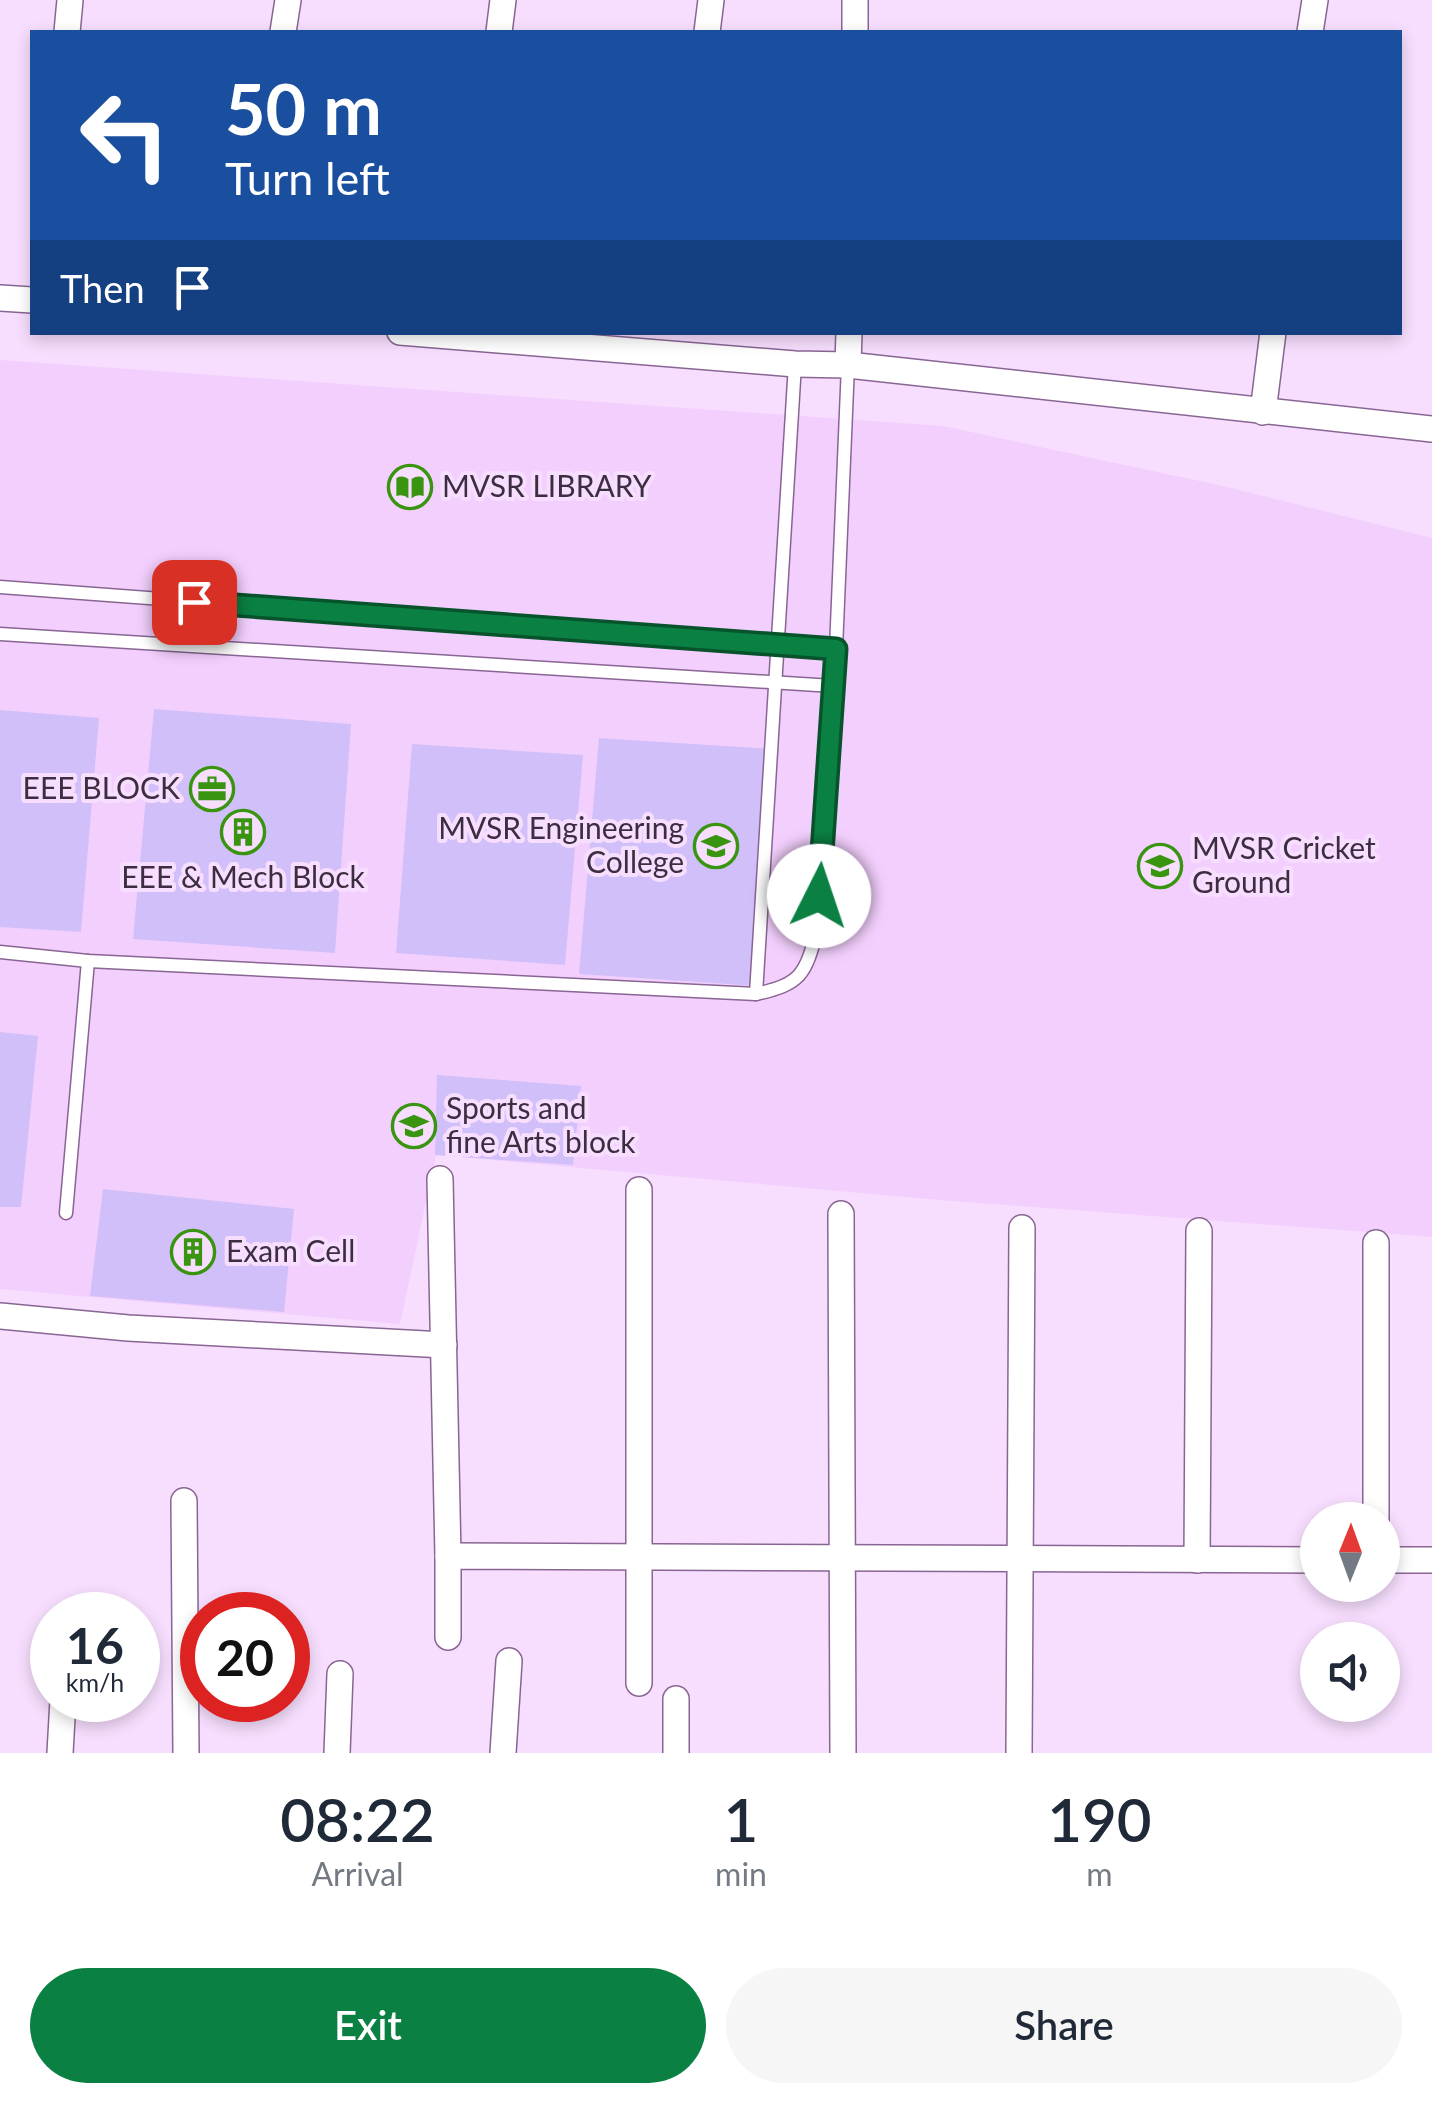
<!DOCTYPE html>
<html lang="en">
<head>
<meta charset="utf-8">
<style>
  body { margin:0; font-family:Lato,sans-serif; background:#f6f6f7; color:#1f2937; height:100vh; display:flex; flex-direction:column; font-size:38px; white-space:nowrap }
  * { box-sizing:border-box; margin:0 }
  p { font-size:32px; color:#747a83 }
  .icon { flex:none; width:55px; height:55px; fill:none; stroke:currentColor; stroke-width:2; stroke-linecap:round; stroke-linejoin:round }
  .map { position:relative; height:1753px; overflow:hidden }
  .sheet { display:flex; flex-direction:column; background:#fff; flex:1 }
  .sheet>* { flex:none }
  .hud { position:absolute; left:30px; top:30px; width:1372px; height:305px; border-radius:0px; box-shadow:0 5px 15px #0003; background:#1a4fa0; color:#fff; overflow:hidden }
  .needle { width:65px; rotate:1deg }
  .tools { position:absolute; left:1300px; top:1502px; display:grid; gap:20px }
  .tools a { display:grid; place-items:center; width:100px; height:100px; border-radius:50%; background:#fff; box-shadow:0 5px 15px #0003; font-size:50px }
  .speed { position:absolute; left:30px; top:1592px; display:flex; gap:20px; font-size:50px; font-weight:700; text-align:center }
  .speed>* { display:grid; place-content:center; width:130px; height:130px; border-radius:50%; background:#fff; box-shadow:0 5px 15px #0003; line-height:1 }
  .speed small { font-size:25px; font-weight:400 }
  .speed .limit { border:15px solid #d22; background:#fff; color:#111 }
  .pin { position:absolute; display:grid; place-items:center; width:85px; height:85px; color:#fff; margin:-42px; border-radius:20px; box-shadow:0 5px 15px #0006 }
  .me { position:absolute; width:110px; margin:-55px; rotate:4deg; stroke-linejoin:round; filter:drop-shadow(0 0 8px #0008) }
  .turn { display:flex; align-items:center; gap:35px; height:210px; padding:0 30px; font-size:45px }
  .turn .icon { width:130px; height:130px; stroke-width:2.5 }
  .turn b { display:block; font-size:70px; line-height:85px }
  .then { display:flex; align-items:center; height:95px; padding:0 30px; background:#0003; gap:20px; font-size:38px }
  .eta { display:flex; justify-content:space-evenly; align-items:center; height:170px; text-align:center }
  .eta b { font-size:60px; font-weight:600; line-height:70px }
  .button { display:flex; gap:20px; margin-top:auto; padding:20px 30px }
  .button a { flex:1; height:115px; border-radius:60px; background:#0b8043; color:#fff; font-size:40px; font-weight:600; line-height:115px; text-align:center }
  .button a+a { background:#f6f6f7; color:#1f2937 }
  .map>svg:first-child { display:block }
  .built { fill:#f3cffd }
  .building { fill:#d1bff9 }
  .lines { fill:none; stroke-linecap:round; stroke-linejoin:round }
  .lane-casing { stroke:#896593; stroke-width:15 }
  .street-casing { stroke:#896593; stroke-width:28 }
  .lane { stroke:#fff; stroke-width:12 }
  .street { stroke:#fff; stroke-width:25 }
  .route-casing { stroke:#07532c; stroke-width:25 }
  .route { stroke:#0b8043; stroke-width:18 }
  .labels { text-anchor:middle; stroke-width:8; stroke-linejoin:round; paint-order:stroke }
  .poi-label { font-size:30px; fill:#3d2d41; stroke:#f7defe; text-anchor:start }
</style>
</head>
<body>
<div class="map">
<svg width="1432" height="1753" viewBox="0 0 1432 1753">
  <rect width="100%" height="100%" fill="#f7defe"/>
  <path class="built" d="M0,360L943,426L1223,486L1432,538V1237L939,1200L436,1155L400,1324L0,1289Z"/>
  <g class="building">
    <path d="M154,709L351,724L335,953L133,939Z"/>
    <path d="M0,710L99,718L81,932L0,927Z"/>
    <path d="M599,738L770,749L757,986L579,974Z"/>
    <path d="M412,744L583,755L565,965L396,953Z"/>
    <path d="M0,1032L38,1036L21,1207H0Z"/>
    <path d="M437,1075L581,1086L573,1165L435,1155Z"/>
    <path d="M103,1189L294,1209L284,1312L90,1296Z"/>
  </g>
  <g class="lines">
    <defs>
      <g id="lane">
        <path d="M0,587L836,649"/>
        <path d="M0,634L833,686"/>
        <path d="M0,952L88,961L756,994C801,984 805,975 817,931L836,649L848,365"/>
        <path d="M756,994L795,364"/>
        <path d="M66,1213L88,961"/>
      </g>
      <g id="street">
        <path d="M67,32L70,0"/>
        <path d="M283,32L288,0"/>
        <path d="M499,32L503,0"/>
        <path d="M707,32L711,0"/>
        <path d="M855,32V0"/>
        <path d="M1310,32L1315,0"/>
        <path d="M0,298L32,300"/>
        <path d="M400,332L795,364L848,365L1432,429"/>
        <path d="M848,365L849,332"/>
        <path d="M1263,412L1273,332"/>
        <path d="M440,1179L448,1556"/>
        <path d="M639,1190V1683"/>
        <path d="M841,1214L843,1753"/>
        <path d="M0,1316L128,1328L444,1345"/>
        <path d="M184,1501L186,1753"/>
        <path d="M1376,1520V1243"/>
        <path d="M1197,1560L1199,1231"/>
        <path d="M1382,1560H1432"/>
        <path d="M448,1637V1556L1318,1560"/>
        <path d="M60,1753L63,1700"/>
        <path d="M337,1753L340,1674"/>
        <path d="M503,1753L509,1661"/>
        <path d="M676,1753V1699"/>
        <path d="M1019,1753L1022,1228"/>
      </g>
    </defs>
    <use href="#lane" class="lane-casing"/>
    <use href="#street" class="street-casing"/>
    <use href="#lane" class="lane"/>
    <use href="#street" class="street"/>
  </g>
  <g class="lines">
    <defs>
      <path id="route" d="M194,602L836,649L819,896"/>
    </defs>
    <use href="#route" class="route-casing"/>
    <use href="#route" class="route"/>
  </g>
  <defs>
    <symbol id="library-ring" viewBox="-11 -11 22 22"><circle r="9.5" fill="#f7defe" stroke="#399510" stroke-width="1.5"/><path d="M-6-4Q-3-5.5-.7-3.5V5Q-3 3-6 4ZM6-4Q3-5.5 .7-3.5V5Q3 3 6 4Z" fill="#399510"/></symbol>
    <symbol id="office-ring" viewBox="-11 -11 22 22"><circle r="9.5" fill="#f7defe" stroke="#399510" stroke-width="1.5"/><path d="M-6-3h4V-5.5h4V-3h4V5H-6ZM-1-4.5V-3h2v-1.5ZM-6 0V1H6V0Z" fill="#399510"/></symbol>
    <symbol id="building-ring" viewBox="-11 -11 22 22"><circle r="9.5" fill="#f7defe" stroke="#399510" stroke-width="1.5"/><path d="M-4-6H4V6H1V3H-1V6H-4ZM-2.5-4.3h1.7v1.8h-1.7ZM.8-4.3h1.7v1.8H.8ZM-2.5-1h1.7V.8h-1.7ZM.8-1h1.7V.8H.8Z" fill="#399510"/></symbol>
    <symbol id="university-ring" viewBox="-11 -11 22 22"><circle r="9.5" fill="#f7defe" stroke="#399510" stroke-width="1.5"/><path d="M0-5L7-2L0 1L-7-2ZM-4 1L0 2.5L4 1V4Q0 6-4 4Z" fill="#399510"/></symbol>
    <symbol id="school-ring" viewBox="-11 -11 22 22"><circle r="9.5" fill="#f7defe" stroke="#399510" stroke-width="1.5"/><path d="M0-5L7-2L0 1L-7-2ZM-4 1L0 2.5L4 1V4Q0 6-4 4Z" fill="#399510"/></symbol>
  </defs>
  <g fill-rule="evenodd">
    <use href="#library-ring" x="385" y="462" width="50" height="50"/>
    <use href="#office-ring" x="187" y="764" width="50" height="50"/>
    <use href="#building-ring" x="218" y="807" width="50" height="50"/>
    <use href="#university-ring" x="691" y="821" width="50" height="50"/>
    <use href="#school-ring" x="1135" y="841" width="50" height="50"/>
    <use href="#university-ring" x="389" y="1101" width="50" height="50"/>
    <use href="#building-ring" x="168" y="1227" width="50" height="50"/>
  </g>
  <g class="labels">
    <g class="poi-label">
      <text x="442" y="497">MVSR LIBRARY</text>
      <text x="180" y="799" text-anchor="end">EEE BLOCK</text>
      <text x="684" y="839" text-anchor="end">MVSR Engineering<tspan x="684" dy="34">College</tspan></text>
      <text x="1192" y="859">MVSR Cricket<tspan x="1192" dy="34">Ground</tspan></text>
      <text x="243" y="888" text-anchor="middle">EEE &amp; Mech Block</text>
      <text x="446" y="1119">Sports and<tspan x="446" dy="34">fine Arts block</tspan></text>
      <text x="226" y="1262">Exam Cell</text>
    </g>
  </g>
</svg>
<div class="tools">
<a><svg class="needle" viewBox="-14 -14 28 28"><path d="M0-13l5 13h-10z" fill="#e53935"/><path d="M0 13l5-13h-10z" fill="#747a83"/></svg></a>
<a><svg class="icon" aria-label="sound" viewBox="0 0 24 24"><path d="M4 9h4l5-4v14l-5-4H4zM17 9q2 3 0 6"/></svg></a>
</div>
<div class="speed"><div>16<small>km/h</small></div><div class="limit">20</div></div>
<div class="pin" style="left:194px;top:602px;background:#d93025"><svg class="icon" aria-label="arrive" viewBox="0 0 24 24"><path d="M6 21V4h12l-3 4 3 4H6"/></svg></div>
<svg class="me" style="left:819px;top:896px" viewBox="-20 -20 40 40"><circle r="19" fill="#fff"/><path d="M0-13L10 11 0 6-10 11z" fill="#0b8043"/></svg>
<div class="hud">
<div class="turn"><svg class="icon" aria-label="left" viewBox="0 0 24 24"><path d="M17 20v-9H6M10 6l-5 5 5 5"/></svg><div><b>50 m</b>Turn left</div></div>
<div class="then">Then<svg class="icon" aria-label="arrive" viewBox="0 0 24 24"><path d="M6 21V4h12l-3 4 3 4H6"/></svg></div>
</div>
</div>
<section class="sheet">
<div class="eta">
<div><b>08:22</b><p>Arrival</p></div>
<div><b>1</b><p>min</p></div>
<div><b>190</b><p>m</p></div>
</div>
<div class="button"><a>Exit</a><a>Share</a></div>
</section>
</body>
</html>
